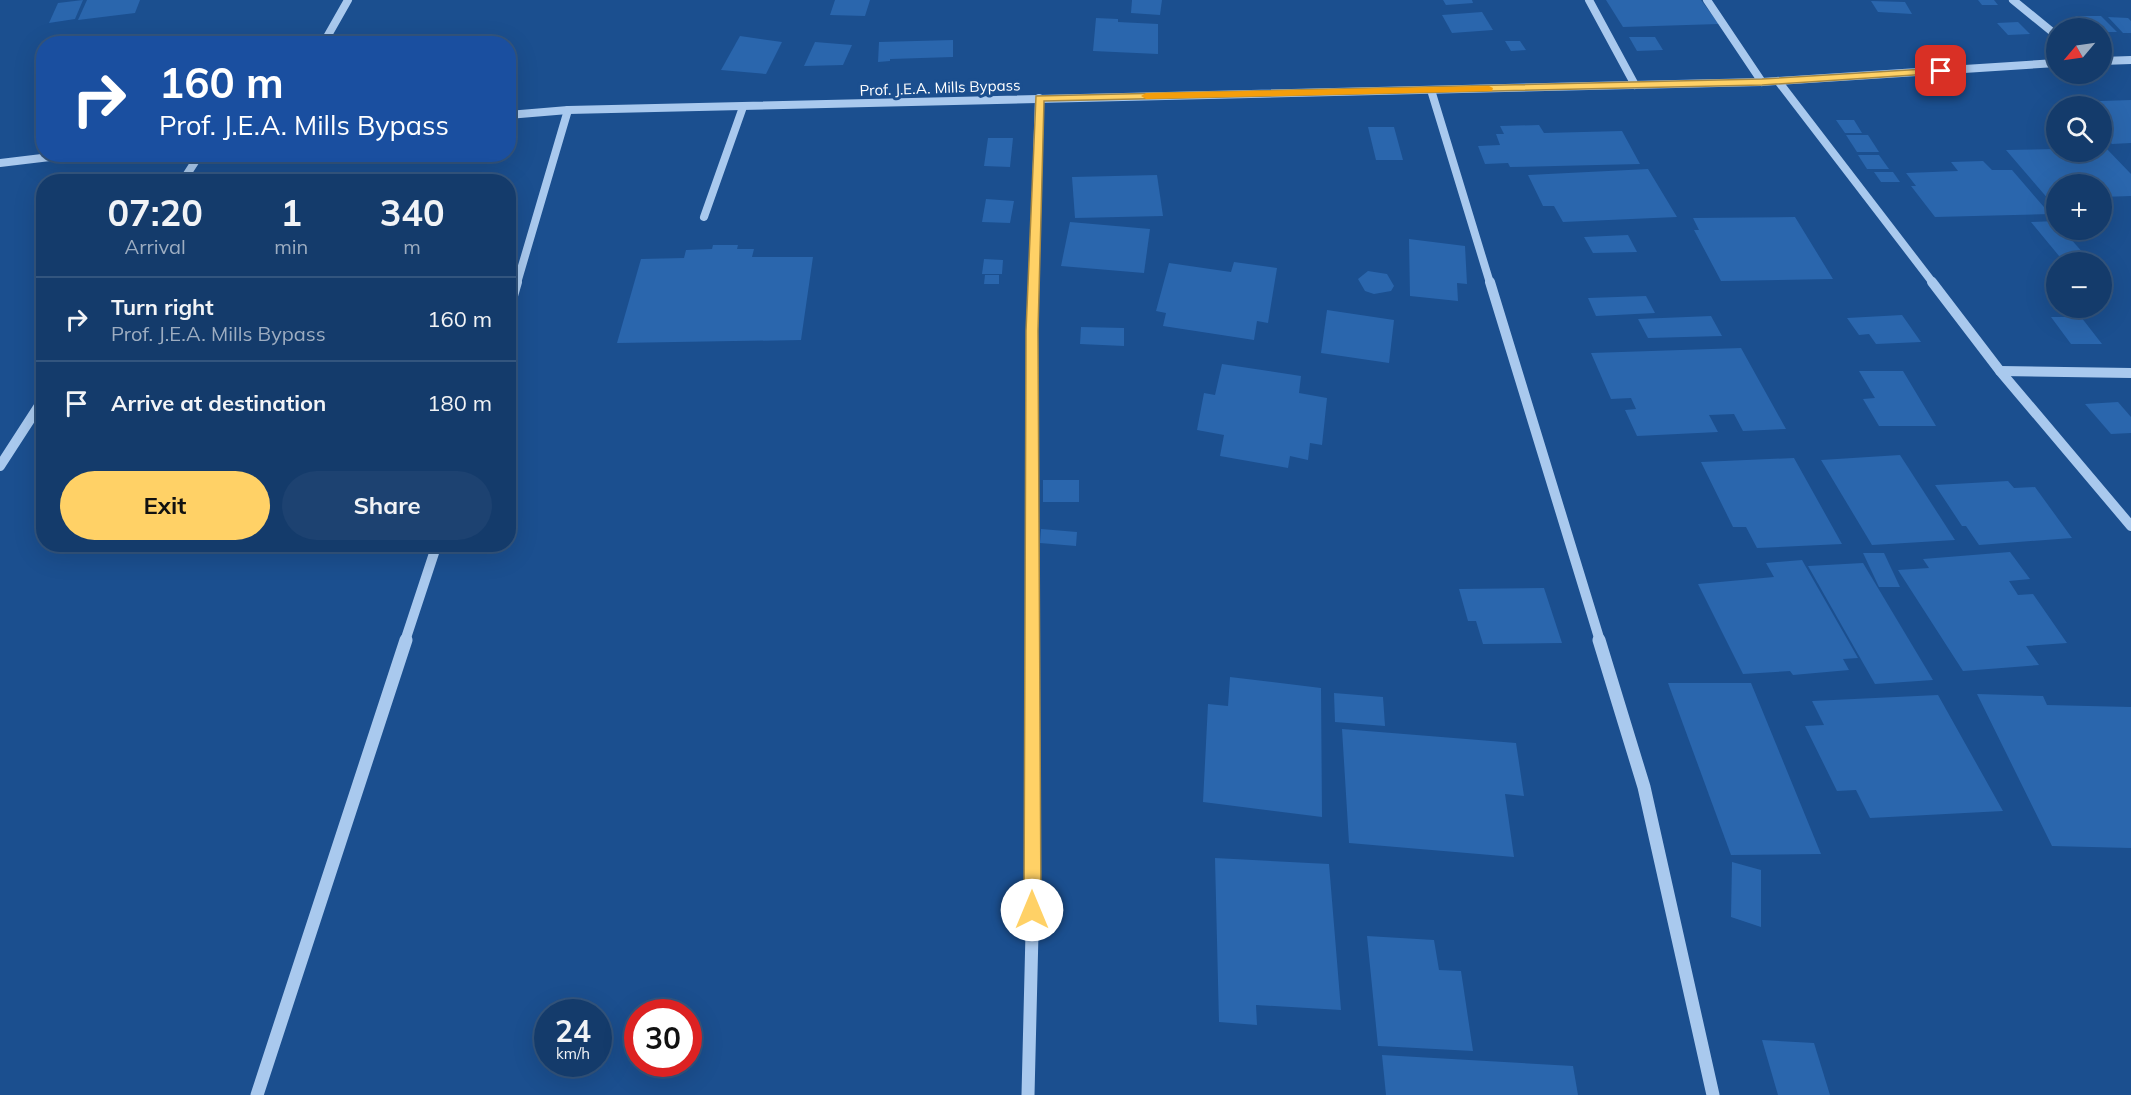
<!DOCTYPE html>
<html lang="en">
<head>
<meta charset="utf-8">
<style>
  body { margin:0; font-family:Mulish,sans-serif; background:#1d4271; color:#f1f3f6; height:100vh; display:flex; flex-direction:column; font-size:22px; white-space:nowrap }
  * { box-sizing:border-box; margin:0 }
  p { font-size:20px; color:#9dadc1 }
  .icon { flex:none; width:33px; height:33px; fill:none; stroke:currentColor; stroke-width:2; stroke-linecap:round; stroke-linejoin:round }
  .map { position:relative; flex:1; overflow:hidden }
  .details { position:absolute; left:36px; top:174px; width:480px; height:378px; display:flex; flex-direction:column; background:#143b6b; border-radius:24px; box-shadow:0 6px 24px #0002,0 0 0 2px #33557e }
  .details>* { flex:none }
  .banner { position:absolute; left:36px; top:36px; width:480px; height:126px; border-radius:24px; box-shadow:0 6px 24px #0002,0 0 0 2px #33557e; background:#1a4fa0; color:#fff; overflow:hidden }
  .needle { width:39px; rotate:241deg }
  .fabs { position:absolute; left:2046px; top:18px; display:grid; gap:12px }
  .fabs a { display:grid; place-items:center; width:66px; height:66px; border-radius:50%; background:#143b6b; box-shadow:0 6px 24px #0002,0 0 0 2px #33557e; font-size:30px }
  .speed { position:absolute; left:534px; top:999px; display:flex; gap:12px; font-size:30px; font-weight:700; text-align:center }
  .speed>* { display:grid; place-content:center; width:78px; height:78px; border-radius:50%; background:#143b6b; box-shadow:0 6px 24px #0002,0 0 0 2px #33557e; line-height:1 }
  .speed small { font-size:15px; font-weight:400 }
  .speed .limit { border:9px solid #d22; background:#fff; color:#111 }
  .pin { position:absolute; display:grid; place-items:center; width:51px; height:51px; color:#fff; margin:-26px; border-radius:12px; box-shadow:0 3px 9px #0006 }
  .me { position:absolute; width:66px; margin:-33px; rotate:0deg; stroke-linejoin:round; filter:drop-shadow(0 0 4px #0008) }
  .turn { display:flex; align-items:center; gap:21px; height:126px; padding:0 24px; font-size:27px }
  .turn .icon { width:78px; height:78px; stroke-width:2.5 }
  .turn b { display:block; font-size:42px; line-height:51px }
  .eta { display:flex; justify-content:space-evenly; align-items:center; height:102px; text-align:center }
  .eta b { font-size:36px; font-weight:700; line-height:42px }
  .action { display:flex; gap:12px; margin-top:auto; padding:12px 24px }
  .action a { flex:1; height:69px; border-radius:36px; background:#ffd166; color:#111; font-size:24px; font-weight:700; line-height:69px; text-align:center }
  .action a+a { background:#1d4271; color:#f1f3f6 }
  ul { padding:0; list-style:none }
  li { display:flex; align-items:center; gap:18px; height:84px; padding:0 24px; border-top:2px solid #33557e }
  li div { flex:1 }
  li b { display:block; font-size:22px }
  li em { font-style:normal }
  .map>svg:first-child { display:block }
  .building { fill:#2a66ad }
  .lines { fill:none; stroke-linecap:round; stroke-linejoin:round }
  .minor-far2 { stroke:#a9c9ee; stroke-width:8 }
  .minor-far1 { stroke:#a9c9ee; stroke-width:10 }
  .minor { stroke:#a9c9ee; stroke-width:13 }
  .route { fill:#ffd166; stroke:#a68842; stroke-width:1.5 }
  .slow { fill:#f59e0b }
  .labels { text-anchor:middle; stroke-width:6; stroke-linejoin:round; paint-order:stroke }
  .far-street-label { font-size:15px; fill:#fff; stroke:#1b4f8f }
</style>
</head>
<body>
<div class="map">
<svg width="2131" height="1095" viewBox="0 0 2131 1095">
  <rect width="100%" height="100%" fill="#1b4f8f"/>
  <g class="building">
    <path d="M83,0L75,19L49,23L58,3Z"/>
    <path d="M87,0H140L135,13L78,20Z"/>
    <path d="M835,0H870L865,16L830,15Z"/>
    <path d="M1132,0H1162L1160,15L1131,13Z"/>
    <path d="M1443,0H1472L1473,3L1446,5Z"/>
    <path d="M1606,0H1701L1719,24L1623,27Z"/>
    <path d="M1978,0H1994L1998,5H1982Z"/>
    <path d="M1871,1L1905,2L1912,14L1878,12Z"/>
    <path d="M1482,12L1493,30L1452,33L1442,15Z"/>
    <path d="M2075,16H2101L2117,32H2102V28H2088Z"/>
    <path d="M2108,17L2128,18L2131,21V33H2123Z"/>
    <path d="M1096,18L1118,19V22L1158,24V54L1093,51Z"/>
    <path d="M2018,22L2030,34L2008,35L1997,23Z"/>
    <path d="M740,36L782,42L766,74L721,70Z"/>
    <path d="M1629,37H1655L1663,50L1637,51Z"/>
    <path d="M953,40V57L890,59V61L878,62L879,42Z"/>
    <path d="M1505,41H1520L1526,50L1511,51Z"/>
    <path d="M815,42L852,45L843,65L804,66Z"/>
    <path d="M2131,100V143L2112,144L2102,133V106H2075L2071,102Z"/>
    <path d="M1836,120H1854L1862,133H1845Z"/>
    <path d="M1539,125L1544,133L1622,131L1640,164L1510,167L1508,163L1485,164L1478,146L1500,145L1496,134H1504L1500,126Z"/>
    <path d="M1368,127H1394L1403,160H1376Z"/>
    <path d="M1846,135H1868L1879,152H1857Z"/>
    <path d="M988,138H1013L1010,167L984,166Z"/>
    <path d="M2102,147H2105L2131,174V196L2102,197V184H2056V208L2006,150L2056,149V152H2102Z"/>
    <path d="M1858,155H1879L1889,169H1867Z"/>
    <path d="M1983,161L1992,170H2012L2050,214L1935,217L1911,186H1916L1906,173L1958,171L1951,162Z"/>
    <path d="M1648,169L1677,217L1563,222L1554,206H1543L1528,175Z"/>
    <path d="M1874,172H1893L1900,182H1881Z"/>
    <path d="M1157,175L1163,216L1075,218L1072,177Z"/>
    <path d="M986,199L1014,201L1010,223L982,222Z"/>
    <path d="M1795,217L1833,279L1721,281L1694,230H1699L1693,218Z"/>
    <path d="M2056,221V230H2063L2091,262H2064L2031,222Z"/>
    <path d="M1070,222L1150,229L1144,273L1061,266Z"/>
    <path d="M1628,235L1637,252L1593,253L1584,237Z"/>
    <path d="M1409,239L1465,246L1467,284L1457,283L1458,301L1410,296Z"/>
    <path d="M713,245H738L737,249H754L752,257H813L801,340L617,343L641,259L684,258L686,250L712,249Z"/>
    <path d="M984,259L1003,260L1002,274H982Z"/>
    <path d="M1234,262L1277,268L1268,323L1257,321L1254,340L1163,326L1166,313L1156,311L1169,263L1231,272Z"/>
    <path d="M1368,271L1387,274L1394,286L1391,291L1374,294L1365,291L1358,279Z"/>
    <path d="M985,275H999V284H984Z"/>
    <path d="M1646,296L1655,313L1596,316L1588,298Z"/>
    <path d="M1327,310L1394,320L1389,363L1321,353Z"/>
    <path d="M1902,315L1921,342L1876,344L1869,334L1859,335L1847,318Z"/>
    <path d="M1711,316L1722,336L1648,338L1638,319Z"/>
    <path d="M2051,317H2081L2102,344H2071Z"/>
    <path d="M1081,327L1124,328V346L1080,344Z"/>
    <path d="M1741,348L1786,429L1743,431L1734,414L1709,415L1718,432L1637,436L1625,410L1636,409L1631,398L1611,399L1591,353Z"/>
    <path d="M1222,364L1301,376L1299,393L1327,398L1322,445L1310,443L1308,460L1290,456L1288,468L1220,456L1224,435L1197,430L1204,393L1215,395Z"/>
    <path d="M1859,371H1903L1936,426H1879L1863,399L1875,398Z"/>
    <path d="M2118,402L2131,417V433L2111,434L2085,404Z"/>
    <path d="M1900,455L1955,540L1872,545L1821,460Z"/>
    <path d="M1794,458L1842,544L1757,548L1746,527H1733L1701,462Z"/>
    <rect x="1043" y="480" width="36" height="22"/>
    <path d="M2008,481L2014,488L2035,487L2072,538L1979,545L1966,526H1962L1935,485Z"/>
    <path d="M1041,529L1077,532L1076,546L1040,543Z"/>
    <path d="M2010,552L2030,579L2009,581L2018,595L2033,594L2067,643L2026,646L2039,665L1963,671L1898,570L1929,568L1923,559Z"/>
    <path d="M1863,553H1884L1900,587H1879Z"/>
    <path d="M1802,560L1858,658L1843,659L1849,670L1793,675L1790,671L1743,674L1698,584L1774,577L1766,563Z"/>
    <path d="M1863,563L1933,680L1875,684L1808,566Z"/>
    <path d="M1544,588L1562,643L1483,644L1476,621H1468L1459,589Z"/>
    <path d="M1230,677L1321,688L1322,817L1203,802L1208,704L1228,706Z"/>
    <path d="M1668,683H1751L1821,854L1731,855Z"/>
    <path d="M1334,693L1383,697L1385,726L1335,722Z"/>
    <path d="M1977,694L2043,696L2047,705L2131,707V848L2052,846Z"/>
    <path d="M1938,695L2003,811L1870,818L1856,790L1837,791L1805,726L1824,725L1812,701Z"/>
    <path d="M1342,729L1516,743L1524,796L1505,794L1514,857L1349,843Z"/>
    <path d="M1215,858L1329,864L1341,1010L1256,1005L1257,1025L1219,1022Z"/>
    <path d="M1732,862L1761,870V927L1731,917Z"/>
    <path d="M1367,936L1434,940L1439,970L1461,971L1473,1051L1378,1046Z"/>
    <path d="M1762,1040L1814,1043L1830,1095H1778Z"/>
    <path d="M1382,1055L1573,1066L1578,1095H1386Z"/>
  </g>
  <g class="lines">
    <g class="minor-far2">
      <path d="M1589,0L1635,85"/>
      <path d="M1707,0L1762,82"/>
      <path d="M2013,0L2056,35"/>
      <path d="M323,44L348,0"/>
      <path d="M2102,61L2131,60"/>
      <path d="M1778,81L1933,283"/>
      <path d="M1431,90L1490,283"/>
      <path d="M508,115L568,110L1762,82L2056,63"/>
      <path d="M0,163L75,154"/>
      <path d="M182,182L200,154"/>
      <path d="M704,217L743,107"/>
      <path d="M517,283L568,110"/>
      <path d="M1033,283L1039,98"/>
    </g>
    <g class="minor-far1">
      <path d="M1490,282L1600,641"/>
      <path d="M1932,282L2000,371L2131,526"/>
      <path d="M508,313L517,282"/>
      <path d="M2000,371L2131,373"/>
      <path d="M0,466L44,398"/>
      <path d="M405,641L437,544"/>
      <path d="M1032,641L1033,282"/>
    </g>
    <g class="minor">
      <path d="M1599,640L1644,787L1713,1095"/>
      <path d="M257,1095L406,640"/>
      <path d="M1028,1095L1032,933V640"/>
    </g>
  </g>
  <path class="route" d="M1941,68L1945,71L1944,73L1762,85L1044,101L1038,331L1041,910L1038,916L1032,918L1026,916L1024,910L1026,331L1036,96L1762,79Z"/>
  <path class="slow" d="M1489,86L1493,88L1492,91L1146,99L1141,96L1146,93Z"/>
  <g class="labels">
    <g class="far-street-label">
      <text transform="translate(940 88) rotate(-2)" y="5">Prof. J.E.A. Mills Bypass</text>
    </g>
  </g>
</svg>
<div class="fabs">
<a><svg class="needle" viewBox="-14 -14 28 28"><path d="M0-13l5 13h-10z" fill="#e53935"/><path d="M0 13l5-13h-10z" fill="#9dadc1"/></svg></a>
<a><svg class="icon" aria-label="search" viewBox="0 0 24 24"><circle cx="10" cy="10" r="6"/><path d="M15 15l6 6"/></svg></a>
<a>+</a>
<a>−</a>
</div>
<div class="speed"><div>24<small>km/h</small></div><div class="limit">30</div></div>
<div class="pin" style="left:1941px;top:71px;background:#d93025"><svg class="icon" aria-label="arrive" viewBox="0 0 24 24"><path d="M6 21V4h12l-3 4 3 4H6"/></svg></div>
<svg class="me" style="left:1032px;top:910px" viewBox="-20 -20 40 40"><circle r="19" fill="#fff"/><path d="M0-13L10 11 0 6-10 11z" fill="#ffd166"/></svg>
<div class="banner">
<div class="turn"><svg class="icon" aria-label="right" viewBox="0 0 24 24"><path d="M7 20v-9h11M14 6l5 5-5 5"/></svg><div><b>160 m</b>Prof. J.E.A. Mills Bypass</div></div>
</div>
<section class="details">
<div class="eta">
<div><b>07:20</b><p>Arrival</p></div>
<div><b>1</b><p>min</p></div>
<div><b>340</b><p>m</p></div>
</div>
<ul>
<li><svg class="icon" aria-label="right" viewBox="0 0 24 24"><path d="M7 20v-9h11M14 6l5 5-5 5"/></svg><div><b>Turn right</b><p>Prof. J.E.A. Mills Bypass</p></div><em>160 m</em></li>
<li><svg class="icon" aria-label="arrive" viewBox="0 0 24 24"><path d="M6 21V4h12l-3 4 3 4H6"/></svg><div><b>Arrive at destination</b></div><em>180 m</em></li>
</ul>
<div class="action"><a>Exit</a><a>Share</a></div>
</section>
</div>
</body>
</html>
